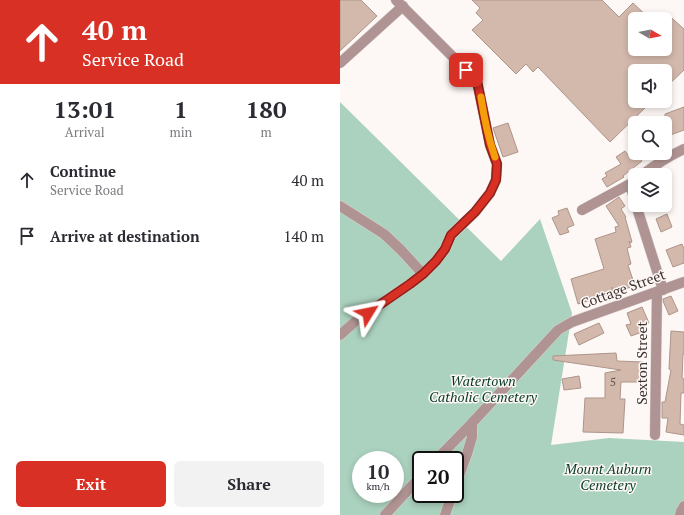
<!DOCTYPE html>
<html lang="en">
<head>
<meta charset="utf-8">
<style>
  body { margin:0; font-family:"PT Serif",serif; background:#f2f2f3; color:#2b2b33; height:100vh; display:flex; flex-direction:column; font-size:15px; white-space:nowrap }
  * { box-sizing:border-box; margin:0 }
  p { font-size:13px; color:#7c7c81 }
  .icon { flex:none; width:22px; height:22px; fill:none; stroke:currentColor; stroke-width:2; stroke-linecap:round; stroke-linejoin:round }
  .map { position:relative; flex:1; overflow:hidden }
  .panel { display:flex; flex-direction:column; background:#fff; width:340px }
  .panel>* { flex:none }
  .top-card { background:#d93025; color:#fff; overflow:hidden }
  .needle { width:26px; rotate:99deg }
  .controls { position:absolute; left:288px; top:12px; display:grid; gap:8px }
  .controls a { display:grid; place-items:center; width:44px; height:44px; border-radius:6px; background:#fff; box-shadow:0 2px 6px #0003; font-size:20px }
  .speed { position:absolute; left:12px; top:451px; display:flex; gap:8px; font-size:20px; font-weight:700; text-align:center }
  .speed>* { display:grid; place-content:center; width:52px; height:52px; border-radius:50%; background:#fff; box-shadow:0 2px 6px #0003; line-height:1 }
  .speed small { font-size:10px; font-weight:400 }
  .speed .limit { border:2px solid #111; border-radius:6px; background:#fff; color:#111 }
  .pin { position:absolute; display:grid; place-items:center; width:34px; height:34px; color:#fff; margin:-17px; border-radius:8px; box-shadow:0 2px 6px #0006 }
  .me { position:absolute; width:44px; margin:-22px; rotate:55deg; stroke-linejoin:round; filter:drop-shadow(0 0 3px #0008) }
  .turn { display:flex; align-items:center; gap:14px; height:84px; padding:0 16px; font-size:18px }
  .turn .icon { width:52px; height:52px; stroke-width:2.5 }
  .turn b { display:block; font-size:28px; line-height:34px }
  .eta { display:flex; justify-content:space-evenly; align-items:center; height:68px; text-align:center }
  .eta b { font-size:24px; font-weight:600; line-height:28px }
  .action { display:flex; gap:8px; margin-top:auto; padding:8px 16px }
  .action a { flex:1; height:46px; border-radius:6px; background:#d93025; color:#fff; font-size:16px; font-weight:600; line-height:46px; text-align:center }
  .action a+a { background:#f2f2f3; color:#2b2b33 }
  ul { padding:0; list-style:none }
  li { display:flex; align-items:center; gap:12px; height:56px; padding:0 16px }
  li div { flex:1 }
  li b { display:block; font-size:15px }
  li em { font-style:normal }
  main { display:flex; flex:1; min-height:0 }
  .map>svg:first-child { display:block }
  .green { fill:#abd2be; fill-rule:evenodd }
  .building { fill:#d3b8ac; stroke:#ae9589 }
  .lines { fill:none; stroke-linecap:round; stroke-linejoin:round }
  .minor-casing { stroke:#dad4d1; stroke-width:11 }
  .minor { stroke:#b09493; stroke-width:10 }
  .route-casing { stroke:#8d1f18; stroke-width:10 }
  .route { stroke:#d93025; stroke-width:7 }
  .slow { stroke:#f59e0b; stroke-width:7 }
  .labels { text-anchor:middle; stroke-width:3; stroke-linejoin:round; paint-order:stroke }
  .number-label { font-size:12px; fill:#62544d }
  .street-label { font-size:14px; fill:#3d322d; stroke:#fdf7f5 }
  .park-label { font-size:14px; font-style:italic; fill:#053a27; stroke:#fdf7f5 }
</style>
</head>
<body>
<main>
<section class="panel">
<div class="top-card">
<div class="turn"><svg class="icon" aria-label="ahead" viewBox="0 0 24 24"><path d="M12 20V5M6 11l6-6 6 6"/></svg><div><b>40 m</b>Service Road</div></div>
</div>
<div class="eta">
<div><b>13:01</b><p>Arrival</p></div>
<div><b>1</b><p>min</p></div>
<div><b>180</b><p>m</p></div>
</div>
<ul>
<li><svg class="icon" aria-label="ahead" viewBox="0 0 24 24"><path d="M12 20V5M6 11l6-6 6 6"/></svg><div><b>Continue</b><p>Service Road</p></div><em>40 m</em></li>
<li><svg class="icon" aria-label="arrive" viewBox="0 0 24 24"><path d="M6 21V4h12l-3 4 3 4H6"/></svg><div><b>Arrive at destination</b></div><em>140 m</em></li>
</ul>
<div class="action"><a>Exit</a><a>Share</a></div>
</section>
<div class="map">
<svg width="344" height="515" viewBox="0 0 344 515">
  <rect width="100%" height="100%" fill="#fdf7f5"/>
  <path class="green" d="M0,102L161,261L200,219L232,313L211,445L269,438L344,442V515H0ZM21,460H55V494H21ZM81,460H115V494H81Z"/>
  <g class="building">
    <path d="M0,0H21L37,16L0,51Z"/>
    <path d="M132,0H262L279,17L293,3L310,19H295V49H325V12L344,29V70L325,88V71H295V101H312L270,142L198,67L193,72L186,64L176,74L132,30L143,20L136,13L140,8Z"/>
    <path d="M344,107V130L325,137V114Z"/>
    <path d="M168,123L178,152L163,157L153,128Z"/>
    <path d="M285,151L291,159L297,154L302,161L283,176L284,177L267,187L262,179L267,176L265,173L281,164L276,157Z"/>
    <path d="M279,197L285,206L281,209L286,217H285L292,242L290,243L289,241L291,247L287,248L291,264L288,265L295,286L274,292L272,287L273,293L271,294L238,304L231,279L264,269L255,239L276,232L275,227L279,226L266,206Z"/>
    <path d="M227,208L234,225L227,228L229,232L220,235L212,218L219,215L218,211Z"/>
    <path d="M327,214L332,227L321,232L316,219Z"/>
    <path d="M342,244L344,249V263L333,267L326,250Z"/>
    <path d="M331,296L338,311L329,315L323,301V299Z"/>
    <path d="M302,307L309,323L303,325L305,331L291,336L286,325L291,324L287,313Z"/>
    <path d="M259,323L264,333L239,345L234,334Z"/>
    <path d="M331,331L344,332V354H343L342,378L344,379V393H341L340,424L344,425V435L326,432L328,418H322V402H325L331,370L329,369Z"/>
    <path d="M276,353L277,361L303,362L302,382H281L280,399H285L283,433L243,432L245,398H265V373L281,370L213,360V356Z"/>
    <path d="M239,376L241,388L224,390L222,379Z"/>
  </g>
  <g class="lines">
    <defs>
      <g id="minor">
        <path d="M0,63L63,6"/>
        <path d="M302,175C315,165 329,156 344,149"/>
        <path d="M290,184L295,201"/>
        <path d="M296,205L323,290"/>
        <path d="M0,206L44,234L60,249L83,274"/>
        <path d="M242,210L290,184L295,180"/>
        <path d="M0,335L18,319L37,306L70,284L83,274L96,261L105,249L111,235L135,212L150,193L156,180L157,164L150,145L137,81L56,0"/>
        <path d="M315,435L317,292"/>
        <path d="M96,460L132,423L218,330L232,322L344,282"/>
        <path d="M115,486L127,454L132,437V423"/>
        <path d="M45,515L81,476"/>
        <path d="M105,515L112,494"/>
        <path d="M340,515L341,511L344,506"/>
      </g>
    </defs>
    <use href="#minor" class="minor-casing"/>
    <use href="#minor" class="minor"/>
  </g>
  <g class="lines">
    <defs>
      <path id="route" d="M28,313L70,284L83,274L96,261L105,249L111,235L135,212L150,193L156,180L157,164L150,145L137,81L126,70"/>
    </defs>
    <use href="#route" class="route-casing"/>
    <use href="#route" class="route"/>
    <path class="slow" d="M141,97C144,118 148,137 155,157"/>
  </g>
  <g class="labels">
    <g class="number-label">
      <text x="273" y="386">5</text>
    </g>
    <g class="street-label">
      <text transform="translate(283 289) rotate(-20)" y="5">Cottage Street</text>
      <text transform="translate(302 363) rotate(-90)" y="5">Sexton Street</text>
    </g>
    <g class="park-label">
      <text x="143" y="386">Watertown<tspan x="143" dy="16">Catholic Cemetery</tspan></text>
      <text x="268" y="474">Mount Auburn<tspan x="268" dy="16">Cemetery</tspan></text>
    </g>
  </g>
</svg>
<div class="controls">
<a><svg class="needle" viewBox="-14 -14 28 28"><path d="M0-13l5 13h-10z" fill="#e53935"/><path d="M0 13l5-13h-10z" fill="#7c7c81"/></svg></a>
<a><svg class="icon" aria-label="sound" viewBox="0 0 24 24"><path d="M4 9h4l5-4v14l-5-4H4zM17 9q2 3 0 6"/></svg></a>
<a><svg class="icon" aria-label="search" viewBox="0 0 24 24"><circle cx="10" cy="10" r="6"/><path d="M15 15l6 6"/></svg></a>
<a><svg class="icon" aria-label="layers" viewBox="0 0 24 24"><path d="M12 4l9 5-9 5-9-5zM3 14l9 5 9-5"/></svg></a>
</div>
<div class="speed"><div>10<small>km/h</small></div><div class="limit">20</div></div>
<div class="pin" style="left:126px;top:70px;background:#d93025"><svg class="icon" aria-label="arrive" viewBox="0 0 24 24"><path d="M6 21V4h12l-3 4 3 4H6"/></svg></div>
<svg class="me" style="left:28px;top:313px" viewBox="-20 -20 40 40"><path d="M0-17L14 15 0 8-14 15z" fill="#d93025" stroke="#fff" stroke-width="4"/></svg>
</div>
</main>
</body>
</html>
